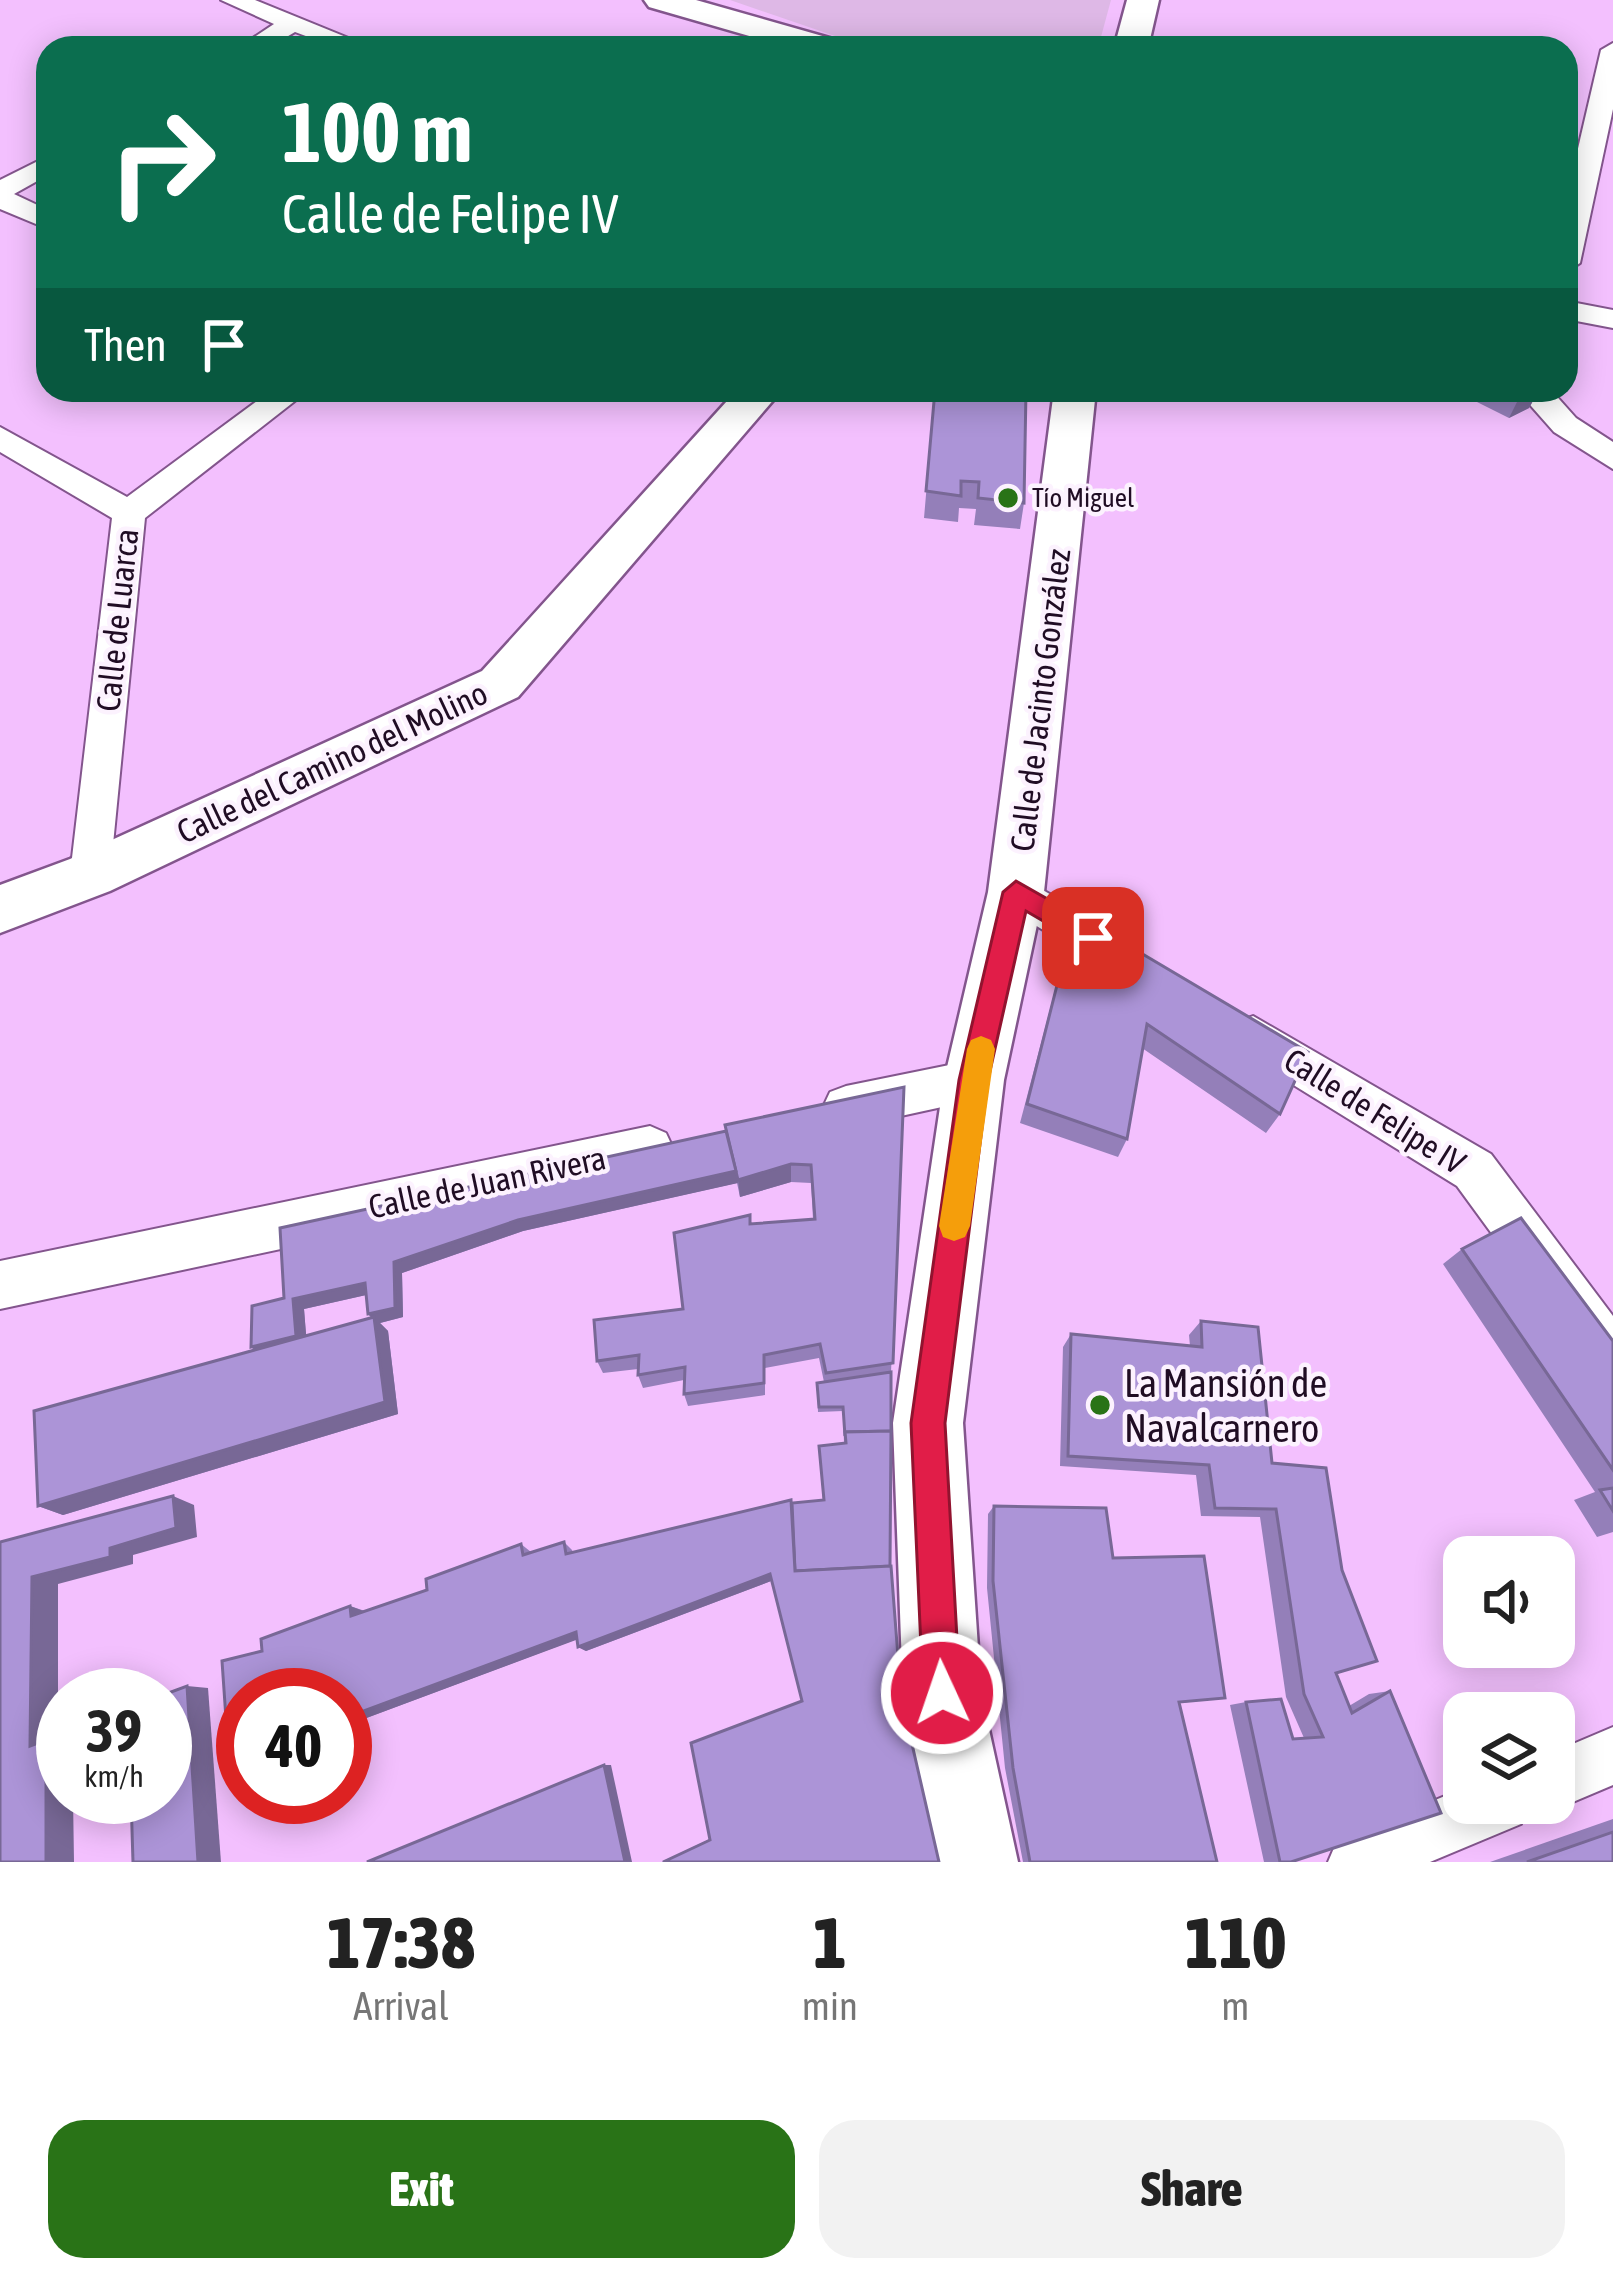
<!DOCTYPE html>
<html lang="en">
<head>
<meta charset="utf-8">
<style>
  body { margin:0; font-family:"Asap Condensed",sans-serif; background:#f2f2f2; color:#222; height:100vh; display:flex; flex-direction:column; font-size:45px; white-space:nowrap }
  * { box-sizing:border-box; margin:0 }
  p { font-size:39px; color:#767676 }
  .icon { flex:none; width:66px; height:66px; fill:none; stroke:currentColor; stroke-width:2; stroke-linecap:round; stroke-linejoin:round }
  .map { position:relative; height:1862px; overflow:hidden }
  .drawer { display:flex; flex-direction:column; background:#fff; flex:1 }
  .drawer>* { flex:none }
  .banner { position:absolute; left:36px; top:36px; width:1542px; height:366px; border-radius:36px; box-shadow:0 6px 30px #0003; background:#0b6e4f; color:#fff; overflow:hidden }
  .fabs { position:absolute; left:1443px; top:1536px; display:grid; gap:24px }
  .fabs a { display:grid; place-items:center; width:132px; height:132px; border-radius:24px; background:#fff; box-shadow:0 6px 30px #0003; font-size:60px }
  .speed { position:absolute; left:36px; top:1668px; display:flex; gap:24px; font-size:60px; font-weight:700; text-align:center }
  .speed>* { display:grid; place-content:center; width:156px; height:156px; border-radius:50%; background:#fff; box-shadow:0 6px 30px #0003; line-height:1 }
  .speed small { font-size:30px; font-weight:400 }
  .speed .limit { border:18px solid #d22; background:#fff; color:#111 }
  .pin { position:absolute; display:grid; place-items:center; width:102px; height:102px; color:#fff; margin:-51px; border-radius:24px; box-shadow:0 6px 18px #0006 }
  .me { position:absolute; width:132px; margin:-66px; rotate:357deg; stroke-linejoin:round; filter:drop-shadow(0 0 9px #0008) }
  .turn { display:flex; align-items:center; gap:42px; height:252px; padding:0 48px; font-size:54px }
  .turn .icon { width:156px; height:156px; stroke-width:2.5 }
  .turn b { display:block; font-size:84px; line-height:102px }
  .then { display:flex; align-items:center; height:114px; padding:0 48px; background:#0003; gap:24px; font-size:45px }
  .eta { display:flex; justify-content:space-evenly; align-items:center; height:204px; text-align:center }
  .eta b { font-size:72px; font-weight:800; line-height:84px }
  .button { display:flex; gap:24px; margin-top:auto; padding:24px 48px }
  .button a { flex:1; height:138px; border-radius:36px; background:#297317; color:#fff; font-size:48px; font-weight:800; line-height:138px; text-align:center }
  .button a+a { background:#f2f2f2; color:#222 }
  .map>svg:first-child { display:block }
  .green { fill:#deb8e6 }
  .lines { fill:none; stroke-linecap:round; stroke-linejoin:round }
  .street-casing { stroke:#83558d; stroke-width:4 }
  .secondary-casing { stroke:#83558d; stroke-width:5 }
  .street { fill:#fff; fill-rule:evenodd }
  .secondary { fill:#fff; fill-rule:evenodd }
  .wall { fill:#947fb9; fill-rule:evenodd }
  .shaded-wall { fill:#786896 }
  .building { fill:#ac94d7; stroke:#786896; stroke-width:3 }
  .route { fill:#e11d48; stroke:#92132f; stroke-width:3 }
  .slow { fill:#f59e0b }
  .poi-dot { fill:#297317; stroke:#fcf2fe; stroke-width:4.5 }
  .labels { text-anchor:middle; stroke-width:9; stroke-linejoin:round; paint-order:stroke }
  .far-poi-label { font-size:27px; fill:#200d24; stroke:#fcf2fe; text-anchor:start }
  .street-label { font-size:33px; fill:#200d24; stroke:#fcf2fe }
  .near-poi-label { font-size:39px; fill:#200d24; stroke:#fcf2fe; text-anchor:start }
</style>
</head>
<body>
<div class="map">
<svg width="1613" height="1862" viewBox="0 0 1613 1862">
  <rect width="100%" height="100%" fill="#f3c0fe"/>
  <path class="green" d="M730,0H1111L1098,48H870Z"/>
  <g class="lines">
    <defs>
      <g id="street">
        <path d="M221,0H255L373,48H338L295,32L268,48H238L274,24Z"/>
        <path d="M1613,43V109L1580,263L1566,272V200L1601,50Z"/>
        <path d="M48,156V175L14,194L48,210V229L0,209V180Z"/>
        <path d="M1566,301L1613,310V328L1566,319Z"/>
        <path d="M272,390H309L145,518L110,875L104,887L90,892L76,887L70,875L112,518L0,452V427L127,497Z"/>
        <path d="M1517,390H1551L1576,418L1613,442V469L1554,432Z"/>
        <path d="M1016,875L1133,941L1139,954L1133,967L1118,972L1103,967L1001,904L995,892L1001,880Z"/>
        <path d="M1253,1016L1491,1154L1613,1316V1382L1595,1375L1457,1186L1237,1050L1231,1036L1237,1022Z"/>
        <path d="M974,1060L990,1066L996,1080L990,1094L974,1100L846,1128L830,1122L823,1107L830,1092L846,1086Z"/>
        <path d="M650,1126L666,1133L673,1148L666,1163L650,1170L0,1309V1261Z"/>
        <path d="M1613,1727V1785L1554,1810L1536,1803H1554V1752Z"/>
        <path d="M1464,1788V1803H1530L1521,1824L1430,1862H1328L1337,1841Z"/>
      </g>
      <g id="secondary">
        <path d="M644,0H696L840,41L845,48H791L649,7Z"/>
        <path d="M1127,0H1159L1148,48H1114Z"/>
        <path d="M737,390H782L518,697L110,891L0,933V885L70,859L482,671Z"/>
        <path d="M1054,390H1096L1044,892L1004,1080L963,1423L981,1693L1018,1862H936L903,1693L893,1423L944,1080L988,892Z"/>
      </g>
    </defs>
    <use href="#street" class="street-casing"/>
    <use href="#secondary" class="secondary-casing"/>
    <use href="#street" class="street"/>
    <use href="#secondary" class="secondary"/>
  </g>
  <g class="wall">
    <path d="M935,390L1024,503L1020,529L974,525L976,509L959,508L958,522L924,518Z"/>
    <path d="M1474,390H1539L1529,408L1509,418L1477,402L1480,396Z"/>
    <path d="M1075,914L1280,1114L1266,1133L1142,1048L1127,1139L1118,1157L1020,1123Z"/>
    <path d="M904,1087L891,1372L890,1566L901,1696L939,1862H662L710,1839L691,1743L802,1701L771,1581L586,1651L578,1647L577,1639L345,1726V1695H243V1762H229L222,1661L262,1651L261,1639L350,1606L365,1611L427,1590L426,1579L521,1544L531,1552L564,1542L572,1550L573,1553L791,1500L792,1509V1503L823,1500L819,1446L844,1443L843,1411L818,1412L817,1383L824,1382L819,1358L765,1368V1395L688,1406L684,1394V1380L643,1388L638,1375V1369L603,1373L597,1361L594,1320L683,1309L674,1233L750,1215L751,1224L813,1219L811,1183L791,1182L740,1197L737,1183L523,1231L402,1273L403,1317L380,1323L388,1331L398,1414L63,1515L38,1506L34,1411L254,1350L251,1347L252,1306L284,1298L280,1228L726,1131L725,1125ZM366,1295L368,1314L372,1318L306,1336L304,1309Z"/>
    <path d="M1462,1249L1613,1341V1532L1597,1537L1574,1500L1595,1492L1443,1264Z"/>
    <path d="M1201,1321L1272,1463L1336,1673L1349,1706L1369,1694L1390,1691L1291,1862H1264L1230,1705L1246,1702L1293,1739L1304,1738L1286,1697L1260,1517L1201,1516L1196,1475L1060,1466L1063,1347L1071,1334L1190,1346L1189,1335Z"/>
    <path d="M994,1506L1113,1558L1225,1698L1180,1703L1217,1862H1023L1005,1768L987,1588L988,1514Z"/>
    <path d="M1613,1819V1862H1490Z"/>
  </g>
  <g class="shaded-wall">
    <path d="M1539,390L1529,408L1509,418L1518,400Z"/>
    <path d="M791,1164V1182L740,1197L738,1180Z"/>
    <path d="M736,1171L738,1183L523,1231L402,1273L403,1317L380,1323L388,1331L398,1414L63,1515L38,1506L375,1321L368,1314L394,1262L518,1220Z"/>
    <path d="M365,1283L375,1293L304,1309L307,1345L263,1356L251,1347L293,1299Z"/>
    <path d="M173,1496L194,1505L197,1537L133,1555V1564L58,1584V1740H63V1797H73L74,1862H46L30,1746L32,1577Z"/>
    <path d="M770,1574L771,1581L586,1651L578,1647Z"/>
    <path d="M350,1606L366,1612L351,1616Z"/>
    <path d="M576,1632L584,1637L345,1726V1718Z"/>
    <path d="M187,1686L208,1688L221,1862H198Z"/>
    <path d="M604,1765H611L632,1862H625Z"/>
  </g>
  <g class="building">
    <path d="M935,390H1026L1024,503L978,498L979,482L961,481V496L926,491Z"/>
    <path d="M1499,390H1538L1518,400Z"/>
    <path d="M1075,914L1308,1052L1280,1114L1147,1024L1127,1139L1027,1104Z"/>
    <path d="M904,1087L893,1363L826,1373L820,1344L764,1355V1383L684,1394L685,1367L638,1375L639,1355L597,1361L594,1320L683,1309L674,1233L750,1215V1224L815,1219L811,1165L791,1164L738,1180L725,1125Z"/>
    <path d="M726,1131L736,1171L518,1220L394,1262L395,1308L368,1314L365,1283L293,1299L296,1336L251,1347L252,1306L284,1298L280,1228Z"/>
    <path d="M1521,1218L1613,1341V1470L1462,1249Z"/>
    <path d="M374,1317L385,1402L38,1506L34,1411Z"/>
    <path d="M1201,1321L1258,1327L1272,1463L1326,1468L1342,1570L1377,1661L1336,1673L1352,1713L1390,1691L1441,1813L1291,1862H1280L1246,1702L1281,1699L1293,1739L1323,1737L1304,1694L1276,1509L1215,1508L1209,1465L1068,1456L1071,1334L1202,1347Z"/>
    <path d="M891,1372V1431L845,1432V1436L843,1407H819L817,1383Z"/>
    <path d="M891,1431L890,1566L795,1571L792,1503L824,1500L819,1446L846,1443L845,1432Z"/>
    <path d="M1613,1488V1511L1600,1490Z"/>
    <path d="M173,1496L176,1528L110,1548V1557L32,1577L30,1746L46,1740V1862H0V1542Z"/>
    <path d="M791,1500L795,1571L891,1566L901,1696L939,1862H663L710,1840L691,1743L802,1701L770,1574L578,1647L576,1632L345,1718V1695H243V1756L229,1762L222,1661L262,1651L261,1639L350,1606L351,1616L427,1590L426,1579L521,1544L523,1555L564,1542L566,1554Z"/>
    <path d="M994,1506L1106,1508L1113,1558L1204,1556L1225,1698L1179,1702L1217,1862H1030L1013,1768L993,1581Z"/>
    <path d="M187,1686L198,1862H133L131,1797H165V1695H163Z"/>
    <path d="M604,1765L625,1862H367Z"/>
    <path d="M1613,1832V1862H1527Z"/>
  </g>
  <path class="route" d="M1016,881L1102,930L1106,938L1102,946L1093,950L1026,911L988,1080L945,1423L960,1693L955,1706L942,1712L929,1706L923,1693L911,1423L959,1080L1003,892Z"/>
  <path class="slow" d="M981,1036L991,1040L995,1049L970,1226L965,1237L954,1241L943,1237L939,1226L967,1049L971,1040Z"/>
  <g class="poi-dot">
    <circle cx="1008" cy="498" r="12"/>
    <circle cx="1100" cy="1405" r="12"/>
  </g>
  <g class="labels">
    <g class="far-poi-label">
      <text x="1032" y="507">Tío Miguel</text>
    </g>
    <g class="street-label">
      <text transform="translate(117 620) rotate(-84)" y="12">Calle de Luarca</text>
      <text transform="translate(1040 700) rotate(-83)" y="12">Calle de Jacinto González</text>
      <text transform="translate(332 762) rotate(-25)" y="12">Calle del Camino del Molino</text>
      <text transform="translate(1375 1111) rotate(32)" y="12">Calle de Felipe IV</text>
      <text transform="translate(487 1182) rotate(-12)" y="12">Calle de Juan Rivera</text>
    </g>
    <g class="near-poi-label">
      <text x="1124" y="1397">La Mansión de<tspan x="1124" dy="45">Navalcarnero</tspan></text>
    </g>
  </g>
</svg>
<div class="fabs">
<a><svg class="icon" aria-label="sound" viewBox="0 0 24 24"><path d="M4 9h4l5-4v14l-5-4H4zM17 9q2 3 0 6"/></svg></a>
<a><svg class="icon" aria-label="layers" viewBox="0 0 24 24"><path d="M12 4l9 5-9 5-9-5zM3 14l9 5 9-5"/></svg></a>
</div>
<div class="speed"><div>39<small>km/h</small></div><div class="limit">40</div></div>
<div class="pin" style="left:1093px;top:938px;background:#d93025"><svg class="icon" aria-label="arrive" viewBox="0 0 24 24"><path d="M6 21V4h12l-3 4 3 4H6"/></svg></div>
<svg class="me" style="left:942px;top:1693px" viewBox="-20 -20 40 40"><circle r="17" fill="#e11d48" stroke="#fff" stroke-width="3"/><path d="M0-11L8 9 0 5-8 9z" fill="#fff"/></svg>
<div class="banner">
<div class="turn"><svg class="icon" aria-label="right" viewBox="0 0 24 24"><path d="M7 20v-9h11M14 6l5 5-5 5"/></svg><div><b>100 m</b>Calle de Felipe IV</div></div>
<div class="then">Then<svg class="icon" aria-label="arrive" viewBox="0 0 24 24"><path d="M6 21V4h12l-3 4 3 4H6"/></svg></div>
</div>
</div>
<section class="drawer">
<div class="eta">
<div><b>17:38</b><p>Arrival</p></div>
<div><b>1</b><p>min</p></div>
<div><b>110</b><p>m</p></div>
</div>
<div class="button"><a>Exit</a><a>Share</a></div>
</section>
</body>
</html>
